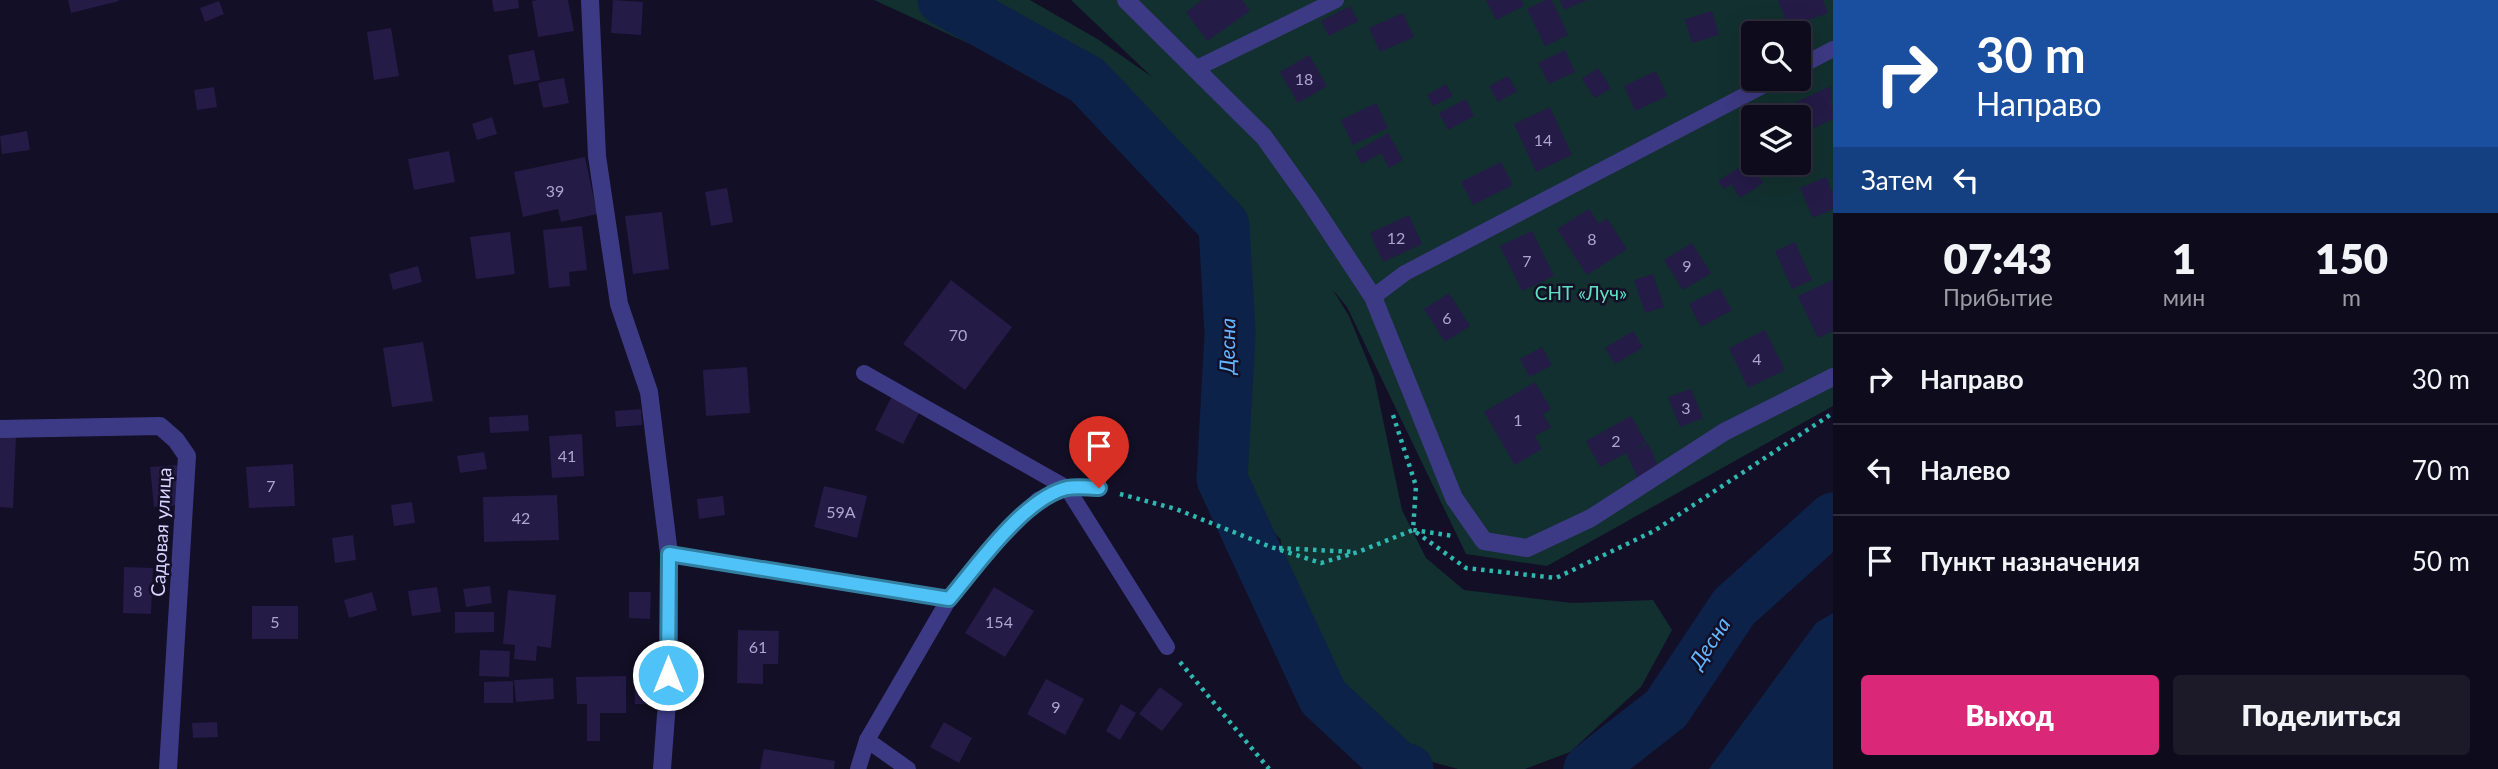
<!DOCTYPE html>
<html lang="ru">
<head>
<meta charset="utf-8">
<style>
  body { margin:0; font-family:Lato,sans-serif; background:#1c1929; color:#f1f3f6; height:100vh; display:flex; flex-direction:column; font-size:26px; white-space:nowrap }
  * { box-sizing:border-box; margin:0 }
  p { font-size:23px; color:#9b9ba3 }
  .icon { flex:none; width:38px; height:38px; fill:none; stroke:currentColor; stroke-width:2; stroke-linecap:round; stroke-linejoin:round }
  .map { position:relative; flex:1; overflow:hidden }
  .panel { display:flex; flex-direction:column; background:#0e0b1c; width:665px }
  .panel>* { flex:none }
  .top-card { background:#1a4fa0; color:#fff; overflow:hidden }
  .tools { position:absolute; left:1741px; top:21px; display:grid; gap:14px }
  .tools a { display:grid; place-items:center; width:70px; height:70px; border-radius:7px; background:#0e0b1c; box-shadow:0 7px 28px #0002,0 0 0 2px #2e2b3b; font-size:35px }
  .pin { position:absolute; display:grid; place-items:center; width:60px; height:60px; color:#fff; margin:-72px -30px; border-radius:50% 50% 50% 0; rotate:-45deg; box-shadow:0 0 7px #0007 }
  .pin .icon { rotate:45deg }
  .me { position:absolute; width:77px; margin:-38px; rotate:0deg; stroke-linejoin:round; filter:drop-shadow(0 0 5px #0008) }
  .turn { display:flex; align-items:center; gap:24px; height:147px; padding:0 28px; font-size:32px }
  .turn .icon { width:91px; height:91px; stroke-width:2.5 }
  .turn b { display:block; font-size:49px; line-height:60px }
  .then { display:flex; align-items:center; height:66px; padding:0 28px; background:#0003; gap:14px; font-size:26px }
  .eta { display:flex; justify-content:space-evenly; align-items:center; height:119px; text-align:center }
  .eta b { font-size:42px; font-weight:800; line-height:49px }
  .button { display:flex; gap:14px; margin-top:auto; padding:14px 28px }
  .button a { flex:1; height:80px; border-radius:7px; background:#db2777; color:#fff; font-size:28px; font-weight:800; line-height:80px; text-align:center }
  .button a+a { background:#1c1929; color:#f1f3f6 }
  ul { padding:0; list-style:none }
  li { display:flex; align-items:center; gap:21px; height:91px; padding:0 28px; border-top:2px solid #2e2b3b }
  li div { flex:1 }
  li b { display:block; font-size:26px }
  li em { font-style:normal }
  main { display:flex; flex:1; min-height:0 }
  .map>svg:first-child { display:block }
  .green { fill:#12302f; fill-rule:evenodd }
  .water { fill:#0c2248 }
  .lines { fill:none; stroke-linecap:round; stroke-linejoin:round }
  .river { stroke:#0c2248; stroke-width:51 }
  .building { fill:#241b47 }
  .path { stroke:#2fb8b0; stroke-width:4.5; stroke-dasharray:3.5 5; stroke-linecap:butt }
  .lane { stroke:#3d3a85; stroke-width:16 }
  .street { stroke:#3d3a85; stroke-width:18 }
  .route-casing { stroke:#337fa1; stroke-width:18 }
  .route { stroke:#4fc3f7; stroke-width:12 }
  .labels { text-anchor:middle; stroke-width:5; stroke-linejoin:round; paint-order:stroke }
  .number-label { font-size:16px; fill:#aca6d1 }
  .park-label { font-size:19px; fill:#5fe0c0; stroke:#130f26 }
  .street-label { font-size:19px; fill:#d9d4ff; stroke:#130f26 }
  .water-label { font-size:21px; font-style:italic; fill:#62b6ff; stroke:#130f26 }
</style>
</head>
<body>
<main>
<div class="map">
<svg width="1833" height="769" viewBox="0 0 1833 769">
  <rect width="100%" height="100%" fill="#130f26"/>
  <path class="green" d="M874,0H1030L1099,40L1152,77L1071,0H1833V406L1547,566L1466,554L1347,307L1333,290L1349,316L1374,377L1402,510L1426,558L1464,590L1572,603L1653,600L1672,630L1641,687L1570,752L1525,769H1458L1403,754L1327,692L1276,616L1263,580L1281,564V540L1254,510L1229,455L1243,321L1203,187L1144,125L1080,69L970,44ZM1754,33H1799V79H1754ZM1754,117H1799V163H1754Z"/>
  <path class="water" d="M1833,613V769H1709L1816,623Z"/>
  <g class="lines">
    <g class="river">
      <path d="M943,0L1087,80L1224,225L1230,334L1222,479L1323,697L1397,766L1408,769"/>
      <path d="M1589,769L1666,709L1734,607L1833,518"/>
    </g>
  </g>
  <g class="building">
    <path d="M68,0H118L119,1L71,13Z"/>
    <path d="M492,0H518L519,8L494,12Z"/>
    <path d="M538,0H568L574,31L538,37L532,1Z"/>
    <path d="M613,0L643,2L641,35L611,33Z"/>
    <path d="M1202,0H1242L1250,11L1207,41L1186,12Z"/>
    <path d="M1486,0H1521L1524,6L1496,20Z"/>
    <path d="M1546,0H1552L1568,35L1545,46L1527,9Z"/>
    <path d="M1560,0H1587L1564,10Z"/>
    <path d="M1778,0H1823L1828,13L1788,27Z"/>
    <path d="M219,1L224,14L205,22L200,8Z"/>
    <path d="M1350,6L1358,21L1329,36L1321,21Z"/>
    <path d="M1712,11L1719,35L1692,43L1685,19Z"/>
    <path d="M1403,13L1414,37L1380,52L1369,28Z"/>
    <path d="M391,28L399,76L374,80L367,32Z"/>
    <path d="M534,50L540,80L514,85L508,55Z"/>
    <path d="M1565,50L1575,72L1549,84L1538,63Z"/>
    <path d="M1309,55L1327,86L1298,103L1280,72Z"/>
    <path d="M1598,68L1611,88L1595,98L1582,79Z"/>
    <path d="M1656,71L1667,96L1635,111L1624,86Z"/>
    <path d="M1508,76L1517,91L1498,102L1489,86Z"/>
    <path d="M564,78L569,103L543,108L538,83Z"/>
    <path d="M1446,84L1453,96L1433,106L1427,95Z"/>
    <path d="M1831,86L1833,119L1801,134L1799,117H1793L1788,106Z"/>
    <path d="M214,87L217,107L197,110L194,90Z"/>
    <path d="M1466,99L1474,116L1448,130L1439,113Z"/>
    <path d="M1376,103L1388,128L1353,145L1341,120Z"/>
    <path d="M1550,107L1572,155L1536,172L1514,124Z"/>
    <path d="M492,117L497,134L477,140L472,124Z"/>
    <path d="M27,131L30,150L2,154L0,136Z"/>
    <path d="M1388,133L1403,160L1389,168L1381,153L1362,164L1355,152Z"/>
    <path d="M449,151L455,182L414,190L408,159Z"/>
    <path d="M585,157L597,214L561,222L558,209L523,217L514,172Z"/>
    <path d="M1749,161L1763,183L1740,198L1731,184L1724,189L1718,181Z"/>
    <path d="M1501,162L1513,185L1473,205L1461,182Z"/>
    <path d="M1826,177L1833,194V209L1813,218L1800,188Z"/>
    <path d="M727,188L733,222L711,226L705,192Z"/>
    <path d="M1589,209L1599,224L1607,218L1627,249L1587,275L1557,229Z"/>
    <path d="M662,212L669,269L633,274L625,216Z"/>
    <path d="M1409,215L1422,244L1383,262L1370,233Z"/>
    <path d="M582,226L587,270L569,272L570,286L549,288L543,230Z"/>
    <path d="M1532,231L1554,276L1522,291L1500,246Z"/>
    <path d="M510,232L515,274L476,279L470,237Z"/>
    <path d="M1795,242L1812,280L1792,289L1775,251Z"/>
    <path d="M1692,243L1711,273L1683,290L1664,260Z"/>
    <path d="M418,266L422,282L393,290L389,274Z"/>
    <path d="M1653,274L1664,307L1645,313L1634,280Z"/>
    <path d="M951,280L1012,327L965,390L903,344Z"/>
    <path d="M1833,280V331L1818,338L1798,296Z"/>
    <path d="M1720,288L1732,310L1701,327L1689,304Z"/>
    <path d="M1449,293L1470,326L1445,342L1424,309Z"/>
    <path d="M1765,330L1785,370L1748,388L1729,348Z"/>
    <path d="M1633,331L1643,347L1615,364L1605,348Z"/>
    <path d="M423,342L433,401L392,407L383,348Z"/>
    <path d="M1542,347L1552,365L1530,377L1520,359Z"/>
    <path d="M747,367L750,413L706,416L703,370Z"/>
    <path d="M1535,382L1551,409L1543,414L1551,427L1535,436L1542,449L1515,465L1484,412Z"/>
    <path d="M1691,389L1703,418L1680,427L1668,397Z"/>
    <path d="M892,396L920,411L903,444L875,430Z"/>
    <path d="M641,409L642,425L616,427L615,411Z"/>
    <path d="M528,415L529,431L490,433L489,417Z"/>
    <path d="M1631,416L1646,442L1631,451L1648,443L1659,468L1638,478L1626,453L1600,467L1586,441Z"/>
    <path d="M582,434L584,476L552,478L549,436Z"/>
    <path d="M0,436H16L13,508L0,507Z"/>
    <path d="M484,452L487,469L460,473L457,456Z"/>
    <path d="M293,464L295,506L249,508L246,467Z"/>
    <path d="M179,465L182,505L154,507L150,467Z"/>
    <path d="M824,486L867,496L857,538L814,527Z"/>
    <path d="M557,495L559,540L484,542L483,497Z"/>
    <path d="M723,496L725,515L699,519L697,499Z"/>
    <path d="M412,502L415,523L394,526L391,505Z"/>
    <path d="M353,535L356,560L335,563L332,538Z"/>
    <path d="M124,567L153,568L151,614L123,613Z"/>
    <path d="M490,586L492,603L466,607L463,589Z"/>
    <path d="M437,587L441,612L412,616L408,591Z"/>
    <path d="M994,587L1034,611L1005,657L965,633Z"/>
    <path d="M508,590L556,595L551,648L537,646L536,661L514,659L515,645L503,644Z"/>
    <path d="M372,592L377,610L349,618L344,600Z"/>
    <path d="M629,592H651L650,619L629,618Z"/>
    <rect x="252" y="606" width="46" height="33"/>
    <path d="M455,612H494V632L455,633Z"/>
    <path d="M738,630L779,631L778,664H763V684L737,683Z"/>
    <path d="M480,650L510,651L509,677L479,676Z"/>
    <path d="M652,671L653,704H635L634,672Z"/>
    <path d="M626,676V713H600V741H587V704H577L576,677Z"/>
    <path d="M553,678L554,699L516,702L514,680Z"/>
    <path d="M1046,679L1084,699L1065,735L1027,714Z"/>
    <path d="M513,681V703H484V682Z"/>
    <path d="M1160,687L1183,704L1162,731L1139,714Z"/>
    <path d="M1121,704L1136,713L1120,740L1106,731Z"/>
    <path d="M217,722L218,737L193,738L192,723Z"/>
    <path d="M944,722L972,738L959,763L930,747Z"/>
    <path d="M764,749L835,761L834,769H760Z"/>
  </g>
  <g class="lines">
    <g class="path">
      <path d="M1393,415L1416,486L1413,530L1453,536"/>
      <path d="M1120,494L1176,509L1271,547L1321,563L1358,552L1413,530L1466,568L1556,578L1654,531L1833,413"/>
      <path d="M1279,548L1354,552"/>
      <path d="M1180,662L1269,769"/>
    </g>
    <g class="lane">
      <path d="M1799,67L1833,49"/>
      <path d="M1197,68L1336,0"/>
      <path d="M1373,297L1405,273L1776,79"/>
      <path d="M864,373L1067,488H1099"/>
      <path d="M669,554L949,599L993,546L1038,500L1067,488L1167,647"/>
      <path d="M867,740L908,769"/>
      <path d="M858,769L867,740L949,599"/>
    </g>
    <g class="street">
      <path d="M590,0L597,156L619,304L649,392L669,554V675L662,769"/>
      <path d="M1126,0L1264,137L1309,200L1373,297L1454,498L1484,541L1527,548L1591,518L1724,432L1833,377"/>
      <path d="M0,429L160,426L176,440L187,456L168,769"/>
    </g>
  </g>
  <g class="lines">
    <defs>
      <path id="route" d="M668,675L669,554L949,599C977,566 1024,498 1067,488C1077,486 1089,488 1099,488"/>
    </defs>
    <use href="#route" class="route-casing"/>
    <use href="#route" class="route"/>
  </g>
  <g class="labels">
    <g class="number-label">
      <text x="1304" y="85">18</text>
      <text x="1543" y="146">14</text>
      <text x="555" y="197">39</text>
      <text x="1396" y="244">12</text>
      <text x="1592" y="245">8</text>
      <text x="1527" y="267">7</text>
      <text x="1687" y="272">9</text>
      <text x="1447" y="324">6</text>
      <text x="958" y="341">70</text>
      <text x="1757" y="365">4</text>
      <text x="1686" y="414">3</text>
      <text x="1518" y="426">1</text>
      <text x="1616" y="447">2</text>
      <text x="567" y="462">41</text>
      <text x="271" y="492">7</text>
      <text x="841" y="518">59А</text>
      <text x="521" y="524">42</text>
      <text x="138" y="597">8</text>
      <text x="275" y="628">5</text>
      <text x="999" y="628">154</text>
      <text x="758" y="653">61</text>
      <text x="1056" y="713">9</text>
    </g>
    <g class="park-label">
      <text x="1581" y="300">СНТ «Луч»</text>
    </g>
    <g class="street-label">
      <text transform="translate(161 532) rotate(-87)" y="7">Садовая улица</text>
    </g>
    <g class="water-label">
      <text transform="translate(1228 346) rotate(-89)" y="7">Десна</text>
      <text transform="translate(1710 643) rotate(-56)" y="7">Десна</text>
    </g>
  </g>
</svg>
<div class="tools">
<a><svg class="icon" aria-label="search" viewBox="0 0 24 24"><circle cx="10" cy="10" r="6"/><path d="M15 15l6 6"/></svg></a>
<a><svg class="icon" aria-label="layers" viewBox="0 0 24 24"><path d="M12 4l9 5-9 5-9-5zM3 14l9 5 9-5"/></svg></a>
</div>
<div class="pin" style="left:1099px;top:488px;background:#d93025"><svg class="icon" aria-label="arrive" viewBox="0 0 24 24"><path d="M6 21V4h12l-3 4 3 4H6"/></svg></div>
<svg class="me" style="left:668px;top:675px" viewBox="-20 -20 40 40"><circle r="17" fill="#4fc3f7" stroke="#fff" stroke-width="3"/><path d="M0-11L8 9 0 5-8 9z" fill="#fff"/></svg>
</div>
<section class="panel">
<div class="top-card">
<div class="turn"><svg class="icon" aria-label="right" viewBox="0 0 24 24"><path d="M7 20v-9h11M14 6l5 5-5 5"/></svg><div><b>30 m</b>Направо</div></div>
<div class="then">Затем<svg class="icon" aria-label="left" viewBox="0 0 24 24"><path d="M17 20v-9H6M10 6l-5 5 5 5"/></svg></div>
</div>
<div class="eta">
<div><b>07:43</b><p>Прибытие</p></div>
<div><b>1</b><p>мин</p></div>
<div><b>150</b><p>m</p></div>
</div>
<ul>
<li><svg class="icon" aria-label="right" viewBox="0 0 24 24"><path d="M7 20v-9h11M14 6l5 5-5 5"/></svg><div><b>Направо</b></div><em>30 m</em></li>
<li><svg class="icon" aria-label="left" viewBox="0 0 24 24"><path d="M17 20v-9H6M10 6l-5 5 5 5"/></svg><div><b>Налево</b></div><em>70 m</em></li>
<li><svg class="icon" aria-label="arrive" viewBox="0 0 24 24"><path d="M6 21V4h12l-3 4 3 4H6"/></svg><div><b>Пункт назначения</b></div><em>50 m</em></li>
</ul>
<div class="button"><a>Выход</a><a>Поделиться</a></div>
</section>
</main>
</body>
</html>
